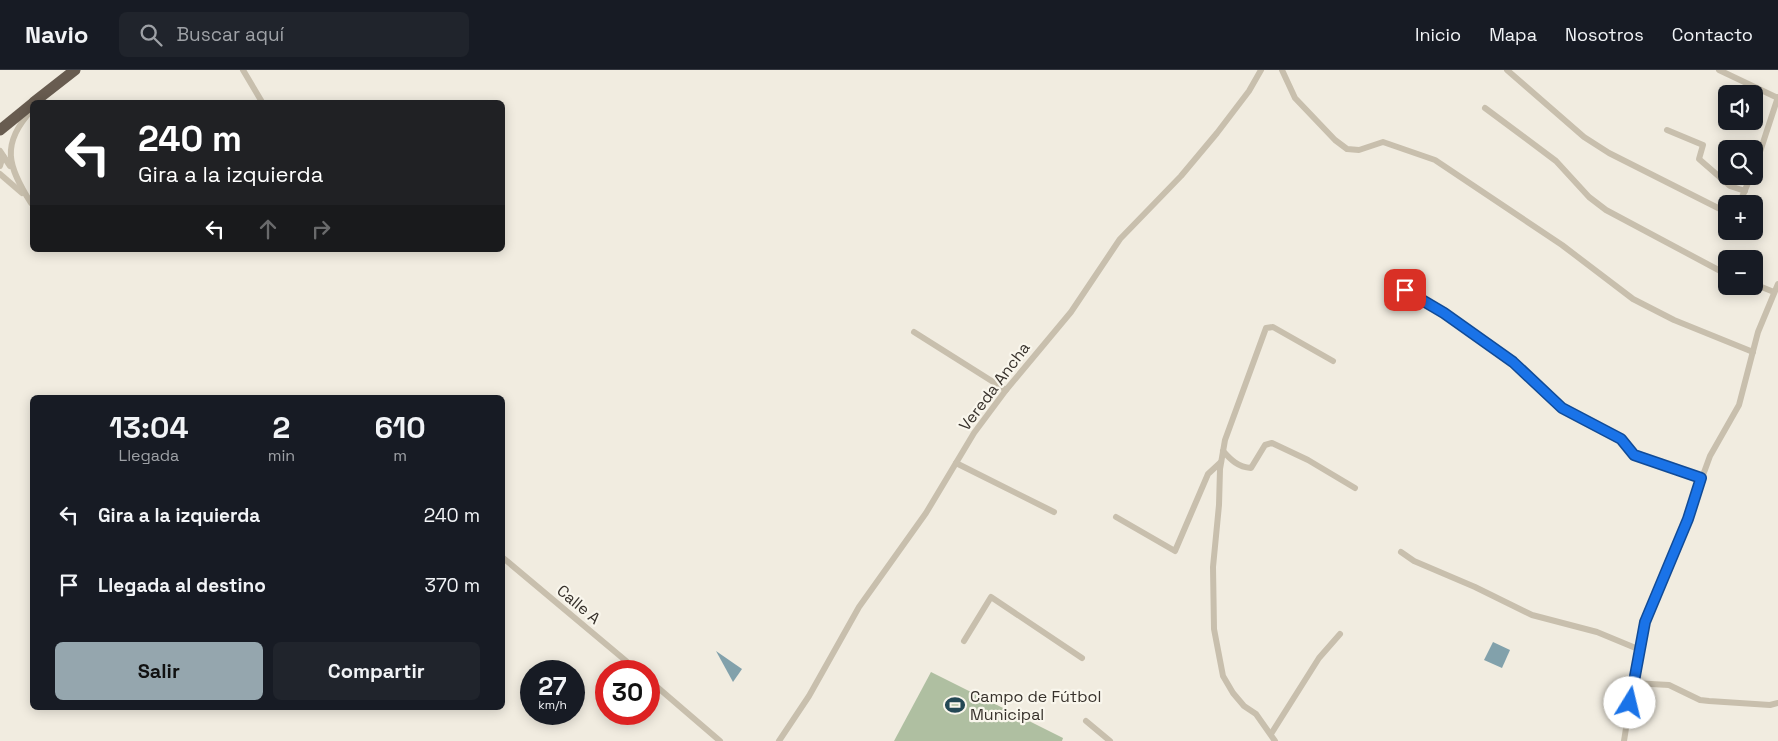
<!DOCTYPE html>
<html lang="es">
<head>
<meta charset="utf-8">
<style>
  body { margin:0; font-family:"Space Grotesk",sans-serif; background:#20242c; color:#f1f3f6; height:100vh; display:flex; flex-direction:column; font-size:19px; white-space:nowrap }
  * { box-sizing:border-box; margin:0 }
  p { font-size:16px; color:#9ea1a6 }
  .icon { flex:none; width:28px; height:28px; fill:none; stroke:currentColor; stroke-width:2; stroke-linecap:round; stroke-linejoin:round }
  .map { position:relative; flex:1; overflow:hidden }
  .drawer { position:absolute; left:30px; top:325px; width:475px; height:315px; display:flex; flex-direction:column; background:#171b24; border-radius:8px; box-shadow:0 2px 12px #0003 }
  .drawer>* { flex:none }
  .guide { position:absolute; left:30px; top:30px; width:475px; height:152px; border-radius:8px; box-shadow:0 2px 12px #0003; background:#202124; color:#fff; overflow:hidden }
  .buttons { position:absolute; left:1718px; top:15px; display:grid; gap:10px }
  .buttons a { display:grid; place-items:center; width:45px; height:45px; border-radius:8px; background:#171b24; box-shadow:0 2px 12px #0003; font-size:25px }
  .speed { position:absolute; left:520px; top:590px; display:flex; gap:10px; font-size:25px; font-weight:700; text-align:center }
  .speed>* { display:grid; place-content:center; width:65px; height:65px; border-radius:50%; background:#171b24; box-shadow:0 2px 12px #0003; line-height:1 }
  .speed small { font-size:12px; font-weight:400 }
  .speed .limit { border:8px solid #d22; background:#fff; color:#111 }
  .pin { position:absolute; display:grid; place-items:center; width:42px; height:42px; color:#fff; margin:-21px; border-radius:10px; box-shadow:0 2px 8px #0006 }
  .me { position:absolute; width:55px; margin:-28px; rotate:9deg; stroke-linejoin:round; filter:drop-shadow(0 0 4px #0008) }
  .turn { display:flex; align-items:center; gap:18px; height:105px; padding:0 25px; font-size:22px }
  .turn .icon { width:65px; height:65px; stroke-width:2.5 }
  .turn b { display:block; font-size:35px; line-height:42px }
  .lanes { display:flex; align-items:center; height:48px; padding:0 25px; background:#0003; justify-content:center; gap:25px; direction:ltr }
  .lanes .off { opacity:.35 }
  .eta { display:flex; justify-content:space-evenly; align-items:center; height:85px; text-align:center }
  .eta b { font-size:30px; font-weight:700; line-height:35px }
  .primary-button { display:flex; gap:10px; margin-top:auto; padding:10px 25px }
  .primary-button a { flex:1; height:58px; border-radius:8px; background:#95a6ae; color:#111; font-size:20px; font-weight:700; line-height:58px; text-align:center }
  .primary-button a+a { background:#20242c; color:#f1f3f6 }
  ul { padding:0; list-style:none }
  li { display:flex; align-items:center; gap:15px; height:70px; padding:0 25px }
  li div { flex:1 }
  li b { display:block; font-size:19px }
  li em { font-style:normal }
  header { display:flex; align-items:center; gap:30px; box-sizing:border-box; height:70px; padding:0 25px; background:#171b24; border-bottom:1px solid #363941 }
  header strong { font-size:24px }
  nav { display:flex; gap:28px; margin-inline-start:auto; font-size:18px }
  .search { width:350px; height:45px; background:#20242c; display:flex; align-items:center; gap:12px; box-sizing:border-box; padding:0 18px; border-radius:8px; color:#9ea1a6; font-size:19px }
  .map>svg:first-child { display:block }
  .green { fill:#afbfa1 }
  .water { fill:#82a1ab }
  .lines { fill:none; stroke-linecap:round; stroke-linejoin:round }
  .minor { stroke:#c8bfad; stroke-width:6 }
  .trunk { stroke:#685c50; stroke-width:11 }
  .route-casing { stroke:#114b97; stroke-width:12 }
  .route { stroke:#1a73e8; stroke-width:9 }
  .labels { text-anchor:middle; stroke-width:4.5; stroke-linejoin:round; paint-order:stroke }
  .street-label { font-size:16px; fill:#37312b; stroke:#f9f6ec }
  .poi-label { font-size:16px; fill:#37312b; stroke:#f9f6ec; text-anchor:start }
</style>
</head>
<body>
<header>
<strong>Navio</strong>
<div class="search"><svg class="icon" aria-label="search" viewBox="0 0 24 24"><circle cx="10" cy="10" r="6"/><path d="M15 15l6 6"/></svg>Buscar aquí</div>
<nav><a>Inicio</a><a>Mapa</a><a>Nosotros</a><a>Contacto</a></nav>
</header>
<div class="map">
<svg width="1778" height="671" viewBox="0 0 1778 671">
  <rect width="100%" height="100%" fill="#f1ece0"/>
  <path class="green" d="M931,602L1063,668L1062,671H894Z"/>
  <g class="water">
    <path d="M1493,572L1510,580L1502,598L1484,590Z"/>
    <path d="M716,581L742,599L733,612Z"/>
  </g>
  <g class="lines">
    <g class="minor">
      <path d="M243,0L262,32"/>
      <path d="M1282,0L1295,28L1335,70L1347,79L1359,80L1383,72L1435,90L1562,175L1633,229L1674,250L1753,282"/>
      <path d="M1507,0L1584,67L1609,83L1726,142"/>
      <path d="M1719,0L1778,28"/>
      <path d="M1485,38L1556,91L1589,127L1606,140L1726,204"/>
      <path d="M1667,60L1703,75L1699,89L1730,116L1745,121"/>
      <path d="M0,81L10,96"/>
      <path d="M0,96L3,86"/>
      <path d="M1754,100L1778,27"/>
      <path d="M0,104L22,123"/>
      <path d="M31,133C8,97 0,74 32,40"/>
      <path d="M1739,134L1751,106"/>
      <path d="M1754,214L1774,222"/>
      <path d="M1405,220L1444,243L1513,292L1562,338L1621,369L1634,385L1701,409"/>
      <path d="M914,262L1006,320"/>
      <path d="M1223,381C1231,390 1238,397 1251,398L1265,375L1272,373L1308,390L1355,418"/>
      <path d="M956,393L1054,442"/>
      <path d="M1116,447L1175,481L1208,404L1221,392"/>
      <path d="M1401,482L1414,491L1475,517L1532,545L1597,562L1638,579"/>
      <path d="M502,487L638,601"/>
      <path d="M964,571L991,527L1082,588"/>
      <path d="M649,610L720,671"/>
      <path d="M1633,613L1669,615L1700,630L1709,631L1770,635L1778,633"/>
      <path d="M1086,651L1110,671"/>
      <path d="M1271,664L1319,588L1340,564"/>
      <path d="M779,671L809,626L859,537L926,443L974,363L1006,320L1071,242L1120,169L1181,106L1217,63L1249,21L1261,0"/>
      <path d="M1275,671L1256,644L1244,636L1233,623L1223,606L1214,559L1213,497L1219,435L1220,399L1225,370L1266,258L1273,257L1333,291"/>
      <path d="M1624,671L1639,576L1645,552L1687,449L1710,386L1739,335L1758,262L1778,214"/>
    </g>
    <g class="trunk">
      <path d="M34,32L75,0"/>
      <path d="M0,60L32,34"/>
    </g>
  </g>
  <g class="lines">
    <defs>
      <path id="route" d="M1405,220L1444,243L1513,292L1562,338L1621,369L1634,385L1701,408L1688,449L1645,552L1630,633"/>
    </defs>
    <use href="#route" class="route-casing"/>
    <use href="#route" class="route"/>
  </g>
  <defs>
    <symbol id="stadium-bare" viewBox="-9 -9 18 18"><path d="M0-5a6.5 5 0 1 0 0 10a6.5 5 0 1 0 0-10ZM-3.5-1.8h7v3.6h-7Z" fill="#244855" stroke="#f9f6ec" stroke-width="2.5" paint-order="stroke"/></symbol>
  </defs>
  <g fill-rule="evenodd">
    <use href="#stadium-bare" x="941" y="621" width="28" height="28"/>
  </g>
  <g class="labels">
    <g class="street-label">
      <text transform="translate(994 316) rotate(-53)" y="6">Vereda Ancha</text>
      <text transform="translate(579 534) rotate(40)" y="6">Calle A</text>
    </g>
    <g class="poi-label">
      <text x="970" y="632">Campo de Fútbol<tspan x="970" dy="18">Municipal</tspan></text>
    </g>
  </g>
</svg>
<div class="buttons">
<a><svg class="icon" aria-label="sound" viewBox="0 0 24 24"><path d="M4 9h4l5-4v14l-5-4H4zM17 9q2 3 0 6"/></svg></a>
<a><svg class="icon" aria-label="search" viewBox="0 0 24 24"><circle cx="10" cy="10" r="6"/><path d="M15 15l6 6"/></svg></a>
<a>+</a>
<a>−</a>
</div>
<div class="speed"><div>27<small>km/h</small></div><div class="limit">30</div></div>
<div class="pin" style="left:1405px;top:220px;background:#d93025"><svg class="icon" aria-label="arrive" viewBox="0 0 24 24"><path d="M6 21V4h12l-3 4 3 4H6"/></svg></div>
<svg class="me" style="left:1630px;top:633px" viewBox="-20 -20 40 40"><circle r="19" fill="#fff"/><path d="M0-13L10 11 0 6-10 11z" fill="#1a73e8"/></svg>
<div class="guide">
<div class="turn"><svg class="icon" aria-label="left" viewBox="0 0 24 24"><path d="M17 20v-9H6M10 6l-5 5 5 5"/></svg><div><b>240 m</b>Gira a la izquierda</div></div>
<div class="lanes"><svg class="icon" aria-label="left" viewBox="0 0 24 24"><path d="M17 20v-9H6M10 6l-5 5 5 5"/></svg><svg class="icon off" aria-label="ahead" viewBox="0 0 24 24"><path d="M12 20V5M6 11l6-6 6 6"/></svg><svg class="icon off" aria-label="right" viewBox="0 0 24 24"><path d="M7 20v-9h11M14 6l5 5-5 5"/></svg></div>
</div>
<section class="drawer">
<div class="eta">
<div><b>13:04</b><p>Llegada</p></div>
<div><b>2</b><p>min</p></div>
<div><b>610</b><p>m</p></div>
</div>
<ul>
<li><svg class="icon" aria-label="left" viewBox="0 0 24 24"><path d="M17 20v-9H6M10 6l-5 5 5 5"/></svg><div><b>Gira a la izquierda</b></div><em>240 m</em></li>
<li><svg class="icon" aria-label="arrive" viewBox="0 0 24 24"><path d="M6 21V4h12l-3 4 3 4H6"/></svg><div><b>Llegada al destino</b></div><em>370 m</em></li>
</ul>
<div class="primary-button"><a>Salir</a><a>Compartir</a></div>
</section>
</div>
</body>
</html>
